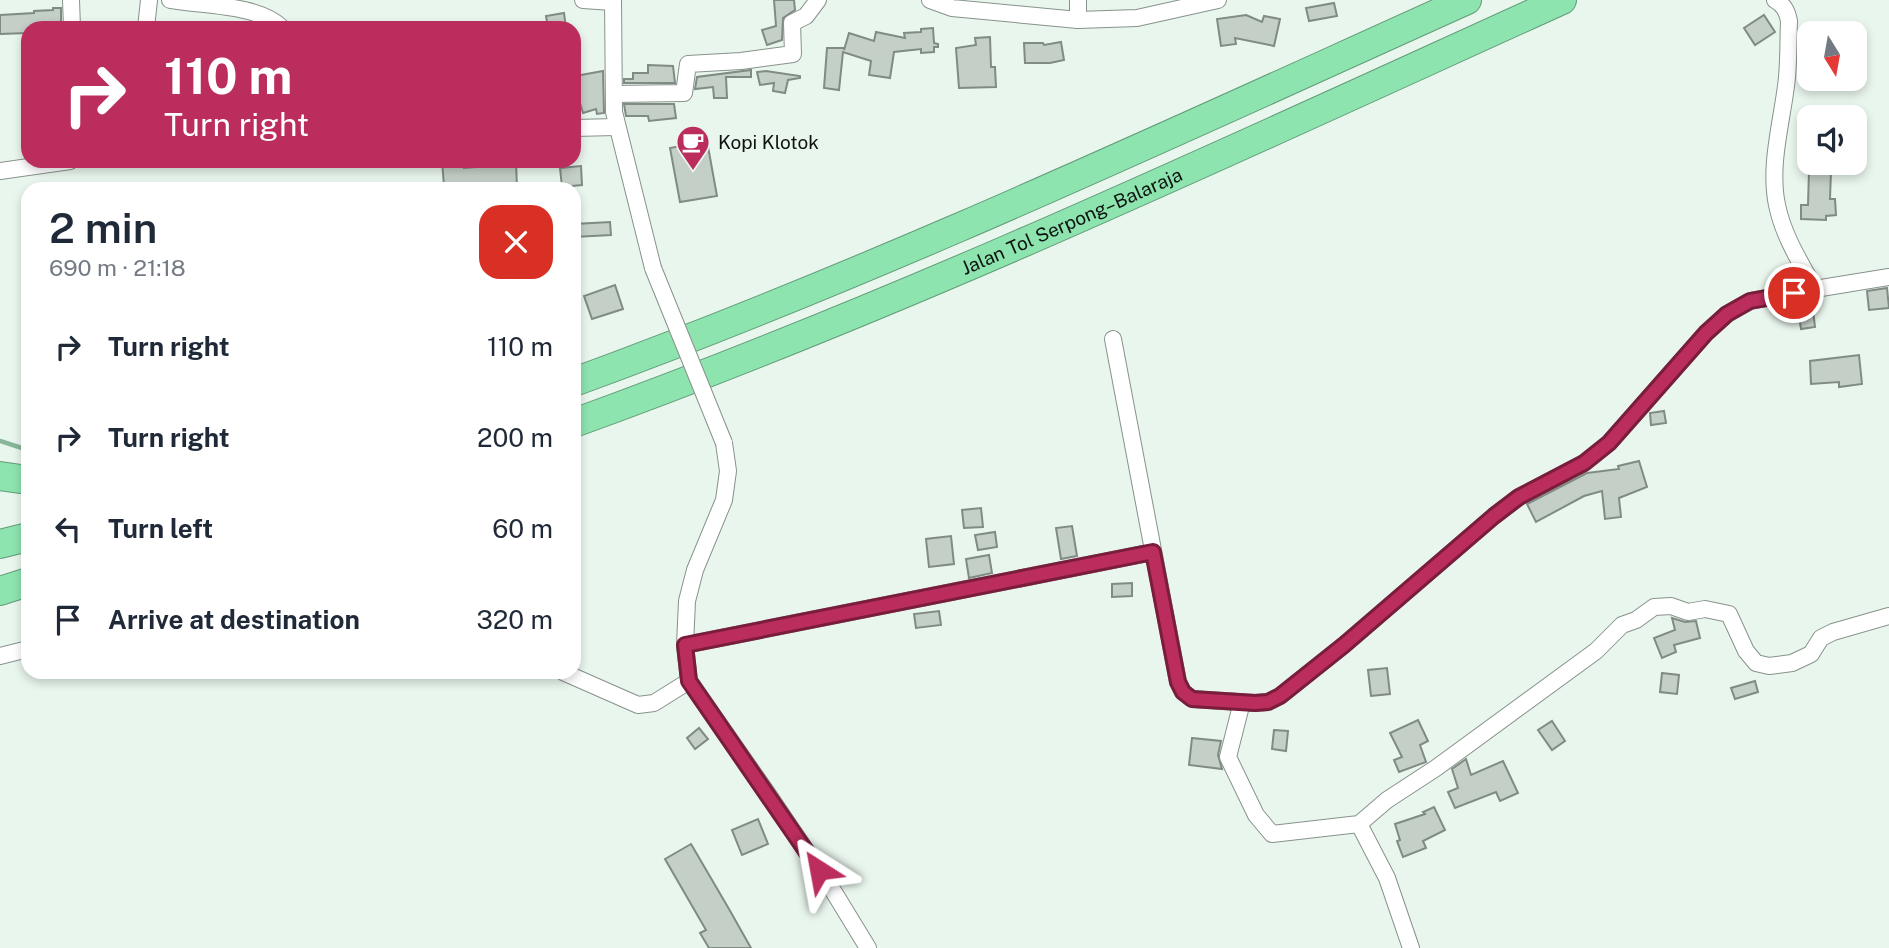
<!DOCTYPE html>
<html lang="en">
<head>
<meta charset="utf-8">
<style>
  body { margin:0; font-family:"Public Sans",sans-serif; background:#f2f2f3; color:#1f2937; height:100vh; display:flex; flex-direction:column; font-size:26px; white-space:nowrap }
  * { box-sizing:border-box; margin:0 }
  p { font-size:23px; color:#747a83 }
  .icon { flex:none; width:38px; height:38px; fill:none; stroke:currentColor; stroke-width:2; stroke-linecap:round; stroke-linejoin:round }
  .map { position:relative; flex:1; overflow:hidden }
  .drawer { position:absolute; left:21px; top:182px; width:560px; height:497px; display:flex; flex-direction:column; background:#fff; border-radius:21px; box-shadow:0 4px 10px #0003 }
  .drawer>* { flex:none }
  .top-card { position:absolute; left:21px; top:21px; width:560px; height:147px; border-radius:21px; box-shadow:0 4px 10px #0003; background:#bb2d5c; color:#fff; overflow:hidden }
  .needle { width:46px; rotate:169deg }
  .fabs { position:absolute; left:1797px; top:21px; display:grid; gap:14px }
  .fabs a { display:grid; place-items:center; width:70px; height:70px; border-radius:14px; background:#fff; box-shadow:0 4px 10px #0003; font-size:35px }
  .pin { position:absolute; display:grid; place-items:center; width:60px; height:60px; color:#fff; margin:-30px; border:4px solid #fff; border-radius:50%; box-shadow:0 2px 7px #0007 }
  .me { position:absolute; width:77px; margin:-38px; rotate:326deg; stroke-linejoin:round; filter:drop-shadow(0 0 5px #0008) }
  .turn { display:flex; align-items:center; gap:24px; height:147px; padding:0 28px; font-size:32px }
  .turn .icon { width:91px; height:91px; stroke-width:2.5 }
  .turn b { display:block; font-size:49px; line-height:60px }
  .round { display:grid; place-items:center; flex:none; width:74px; height:74px; border-radius:21px; background:#f2f2f3 }
  .head { display:flex; align-items:center; justify-content:space-between; height:119px; padding:0 28px }
  h1 { font-size:42px; font-weight:600; line-height:52px }
  ul { padding:0; list-style:none }
  li { display:flex; align-items:center; gap:21px; height:91px; padding:0 28px }
  li div { flex:1 }
  li b { display:block; font-size:26px }
  li em { font-style:normal }
  .map>svg:first-child { display:block }
  .lines { fill:none; stroke-linecap:round; stroke-linejoin:round }
  .stream { stroke:#88b699; stroke-width:4.5 }
  .building { fill:#c3cfc7; stroke:#808b83; stroke-width:2 }
  .street-casing { stroke:#87928b; stroke-width:18 }
  .highway-casing { stroke:#619b77; stroke-width:30 }
  .street { stroke:#fff; stroke-width:16 }
  .highway { stroke:#8de4af; stroke-width:28 }
  .street-bridge-casing { stroke:#87928b; stroke-width:18; stroke-linecap:butt }
  .street-bridge { stroke:#fff; stroke-width:16 }
  .route-casing { stroke:#7a1d3c; stroke-width:18 }
  .route { stroke:#bb2d5c; stroke-width:12 }
  .labels { text-anchor:middle; stroke-width:6; stroke-linejoin:round; paint-order:stroke }
  .poi-label { font-size:19px; fill:#0f1310; stroke:#e9f6ed; text-anchor:start }
  .street-label { font-size:19px; fill:#0f1310; stroke:#e9f6ed }
</style>
</head>
<body>
<div class="map">
<svg width="1889" height="948" viewBox="0 0 1889 948">
  <rect width="100%" height="100%" fill="#e9f6ed"/>
  <g class="lines">
    <path class="stream" d="M0,441L28,450"/>
  </g>
  <g class="building">
    <path d="M774,0H794L795,10L783,18L782,40L767,45L762,30L776,26Z"/>
    <path d="M1334,3L1337,16L1309,21L1306,8Z"/>
    <path d="M53,8H61V23H52V28H28V33L0,34V15L34,13V11L53,10Z"/>
    <path d="M564,13L566,28H548L546,16Z"/>
    <path d="M1246,15L1262,22L1264,16L1280,19L1274,46L1235,38L1236,44L1221,46L1217,19Z"/>
    <path d="M1764,15L1775,32L1755,45L1744,28Z"/>
    <path d="M933,28L934,43L938,44V47H934V52L921,53V49L894,52L890,78L869,75L871,61L843,52L839,90L824,88L827,48H844V50L849,33L874,41L876,32L905,38L904,33L921,32V29Z"/>
    <path d="M990,37L991,67H995L996,87L959,88L956,48L976,45L975,38Z"/>
    <path d="M1061,42L1064,60L1050,63H1025L1024,43H1043L1044,45Z"/>
    <path d="M648,65L673,66L675,83H624V79H633V73H648Z"/>
    <path d="M751,70V77H726L727,98H714L713,87L695,89L697,77Z"/>
    <path d="M603,71L604,113L597,114L596,109L583,113L576,90H577L575,76Z"/>
    <path d="M766,71L800,76V78L788,80L785,93L773,91L774,83L760,85L757,72Z"/>
    <path d="M624,104H674L676,118L649,121L648,116H626Z"/>
    <path d="M707,141L717,196L680,202L670,148Z"/>
    <path d="M442,161H464V168L489,166V161H516L517,188L469,189V187L460,188V184L444,186Z"/>
    <path d="M581,166L582,185L562,187L560,168Z"/>
    <path d="M1809,170L1831,171L1830,199H1835L1836,215L1826,216V220L1801,219V205H1808Z"/>
    <path d="M610,222L611,235L574,237V224Z"/>
    <path d="M615,285L623,309L592,319L584,296Z"/>
    <path d="M1887,288L1889,308L1869,310L1867,291Z"/>
    <path d="M1812,302L1815,327L1801,329L1797,304Z"/>
    <path d="M1859,355L1862,384L1839,387V382L1811,384L1810,361Z"/>
    <path d="M1664,411L1666,423L1651,425L1650,413Z"/>
    <path d="M1639,461L1647,487L1619,498L1621,517L1605,519L1602,491L1584,496L1536,522L1527,504L1587,473L1619,469L1618,466Z"/>
    <path d="M981,508L983,527L964,528L962,510Z"/>
    <path d="M1072,526L1077,556L1061,559L1056,528Z"/>
    <path d="M995,532L997,547L978,550L975,535Z"/>
    <path d="M951,536L954,564L929,567L926,539Z"/>
    <path d="M989,555L992,573L969,578L966,559Z"/>
    <path d="M1132,583V596L1112,597V584Z"/>
    <path d="M939,611L941,625L916,628L914,614Z"/>
    <path d="M1672,618L1685,622L1696,621L1700,638L1674,645L1676,652L1662,658L1654,638L1675,630Z"/>
    <path d="M1387,668L1390,694L1371,696L1368,670Z"/>
    <path d="M1662,673L1679,675L1677,694L1660,692Z"/>
    <path d="M1755,681L1758,692L1735,699L1731,688Z"/>
    <path d="M1418,720L1428,741L1420,745L1426,762L1399,772L1394,760L1402,757L1390,733Z"/>
    <path d="M1552,721L1565,741L1552,750L1538,730Z"/>
    <path d="M699,728L708,739L695,749L687,738Z"/>
    <path d="M1274,730L1288,731L1286,751L1272,749Z"/>
    <path d="M1192,738L1221,741L1218,755L1222,769L1189,765Z"/>
    <path d="M1466,759L1471,775L1503,761L1518,793L1500,801L1496,792L1455,808L1448,792L1458,788L1452,769Z"/>
    <path d="M1434,807L1445,830L1423,841L1426,848L1403,857L1397,841L1400,840L1395,824L1425,814L1423,812Z"/>
    <path d="M758,819L768,844L742,855L732,830Z"/>
    <path d="M691,844L729,909L751,948H709L700,933L706,930L665,859Z"/>
  </g>
  <g class="lines">
    <defs>
      <g id="street">
        <path d="M71,0L72,28"/>
        <path d="M170,0C203,6 258,4 282,28"/>
        <path d="M583,0L613,2"/>
        <path d="M613,0L614,112L653,268"/>
        <path d="M930,0L952,8L1078,20L1137,18L1218,0"/>
        <path d="M1775,0C1784,5 1787,11 1789,21C1788,43 1789,65 1786,86C1781,125 1769,167 1777,205C1783,235 1800,262 1815,289L1889,277"/>
        <path d="M1078,20V0"/>
        <path d="M146,28L149,0"/>
        <path d="M614,94L684,93L688,64L741,61L793,54L792,23L806,16L818,0"/>
        <path d="M574,128L616,127"/>
        <path d="M0,171L70,161"/>
        <path d="M1113,339L1178,682L1183,692L1192,699L1255,703L1268,702L1280,696L1344,645L1494,516L1519,497L1584,463L1609,443L1706,333L1727,314L1750,301L1815,289"/>
        <path d="M724,443L728,471L724,500L695,570L687,601L685,645L689,681L767,793L832,889L868,948"/>
        <path d="M685,645L1153,552"/>
        <path d="M0,656L28,649"/>
        <path d="M563,672L638,705L654,703L689,681"/>
        <path d="M1242,702L1228,757L1256,815L1272,834L1359,824L1387,800L1436,768L1596,651L1622,625L1636,620L1654,607L1671,606L1688,612L1705,609L1729,614L1746,651L1756,663L1769,666L1792,663L1811,654L1821,638L1833,632L1889,616"/>
        <path d="M1359,824L1387,878L1411,948"/>
      </g>
      <g id="highway">
        <path d="M574,382C878,271 1172,133 1467,0"/>
        <path id="s1" d="M574,423C911,301 1236,148 1562,0"/>
        <path d="M0,476L28,480"/>
        <path d="M0,544L28,537"/>
        <path d="M0,591L28,582"/>
      </g>
    </defs>
    <use href="#street" class="street-casing"/>
    <use href="#highway" class="highway-casing"/>
    <use href="#street" class="street"/>
    <use href="#highway" class="highway"/>
    <defs>
      <path id="street-bridge" d="M653,268L724,443"/>
    </defs>
    <use href="#street-bridge" class="street-bridge-casing"/>
    <use href="#street-bridge" class="street-bridge"/>
  </g>
  <g class="lines">
    <defs>
      <path id="route" d="M819,870L689,681L685,645L1153,552L1178,682L1183,692L1192,699L1255,703L1268,702L1280,696L1344,645L1494,516L1519,497L1584,463L1609,443L1706,333L1727,314L1750,301L1794,293"/>
    </defs>
    <use href="#route" class="route-casing"/>
    <use href="#route" class="route"/>
  </g>
  <defs>
    <symbol id="cafe-pin" viewBox="-11 -11 22 30"><path d="M0 17L-7.5 6A9.5 9.5 0 1 1 7.5 6Z" fill="#bb2d5c" stroke="#e9f6ed"/><path d="M-5.5-4.5H6V0H3Q3 3.5 0 3.5H-2.5Q-5.5 3.5-5.5 0ZM3-3.2v2h1.7v-2ZM-6 4.5H4V6H-6Z" fill="#fff"/></symbol>
  </defs>
  <g fill-rule="evenodd">
    <use href="#cafe-pin" x="674" y="123" width="38" height="52"/>
  </g>
  <g class="labels">
    <g class="poi-label">
      <text x="718" y="149">Kopi Klotok</text>
    </g>
    <g class="street-label">
      <text dy="7" stroke="none"><textPath href="#s1" startOffset="537">Jalan Tol Serpong–Balaraja</textPath></text>
    </g>
  </g>
</svg>
<div class="fabs">
<a><svg class="needle" viewBox="-14 -14 28 28"><path d="M0-13l5 13h-10z" fill="#e53935"/><path d="M0 13l5-13h-10z" fill="#747a83"/></svg></a>
<a><svg class="icon" aria-label="sound" viewBox="0 0 24 24"><path d="M4 9h4l5-4v14l-5-4H4zM17 9q2 3 0 6"/></svg></a>
</div>
<div class="pin" style="left:1794px;top:293px;background:#d93025"><svg class="icon" aria-label="arrive" viewBox="0 0 24 24"><path d="M6 21V4h12l-3 4 3 4H6"/></svg></div>
<svg class="me" style="left:819px;top:870px" viewBox="-20 -20 40 40"><path d="M0-17L14 15 0 8-14 15z" fill="#bb2d5c" stroke="#fff" stroke-width="4"/></svg>
<div class="top-card">
<div class="turn"><svg class="icon" aria-label="right" viewBox="0 0 24 24"><path d="M7 20v-9h11M14 6l5 5-5 5"/></svg><div><b>110 m</b>Turn right</div></div>
</div>
<section class="drawer">
<div class="head"><div><h1>2 min</h1><p>690 m · 21:18</p></div><a class="round" style="background:#d93025;color:#fff"><svg class="icon" aria-label="close" viewBox="0 0 24 24"><path d="M6 6l12 12M18 6L6 18"/></svg></a></div>
<ul>
<li><svg class="icon" aria-label="right" viewBox="0 0 24 24"><path d="M7 20v-9h11M14 6l5 5-5 5"/></svg><div><b>Turn right</b></div><em>110 m</em></li>
<li><svg class="icon" aria-label="right" viewBox="0 0 24 24"><path d="M7 20v-9h11M14 6l5 5-5 5"/></svg><div><b>Turn right</b></div><em>200 m</em></li>
<li><svg class="icon" aria-label="left" viewBox="0 0 24 24"><path d="M17 20v-9H6M10 6l-5 5 5 5"/></svg><div><b>Turn left</b></div><em>60 m</em></li>
<li><svg class="icon" aria-label="arrive" viewBox="0 0 24 24"><path d="M6 21V4h12l-3 4 3 4H6"/></svg><div><b>Arrive at destination</b></div><em>320 m</em></li>
</ul>
</section>
</div>
</body>
</html>
